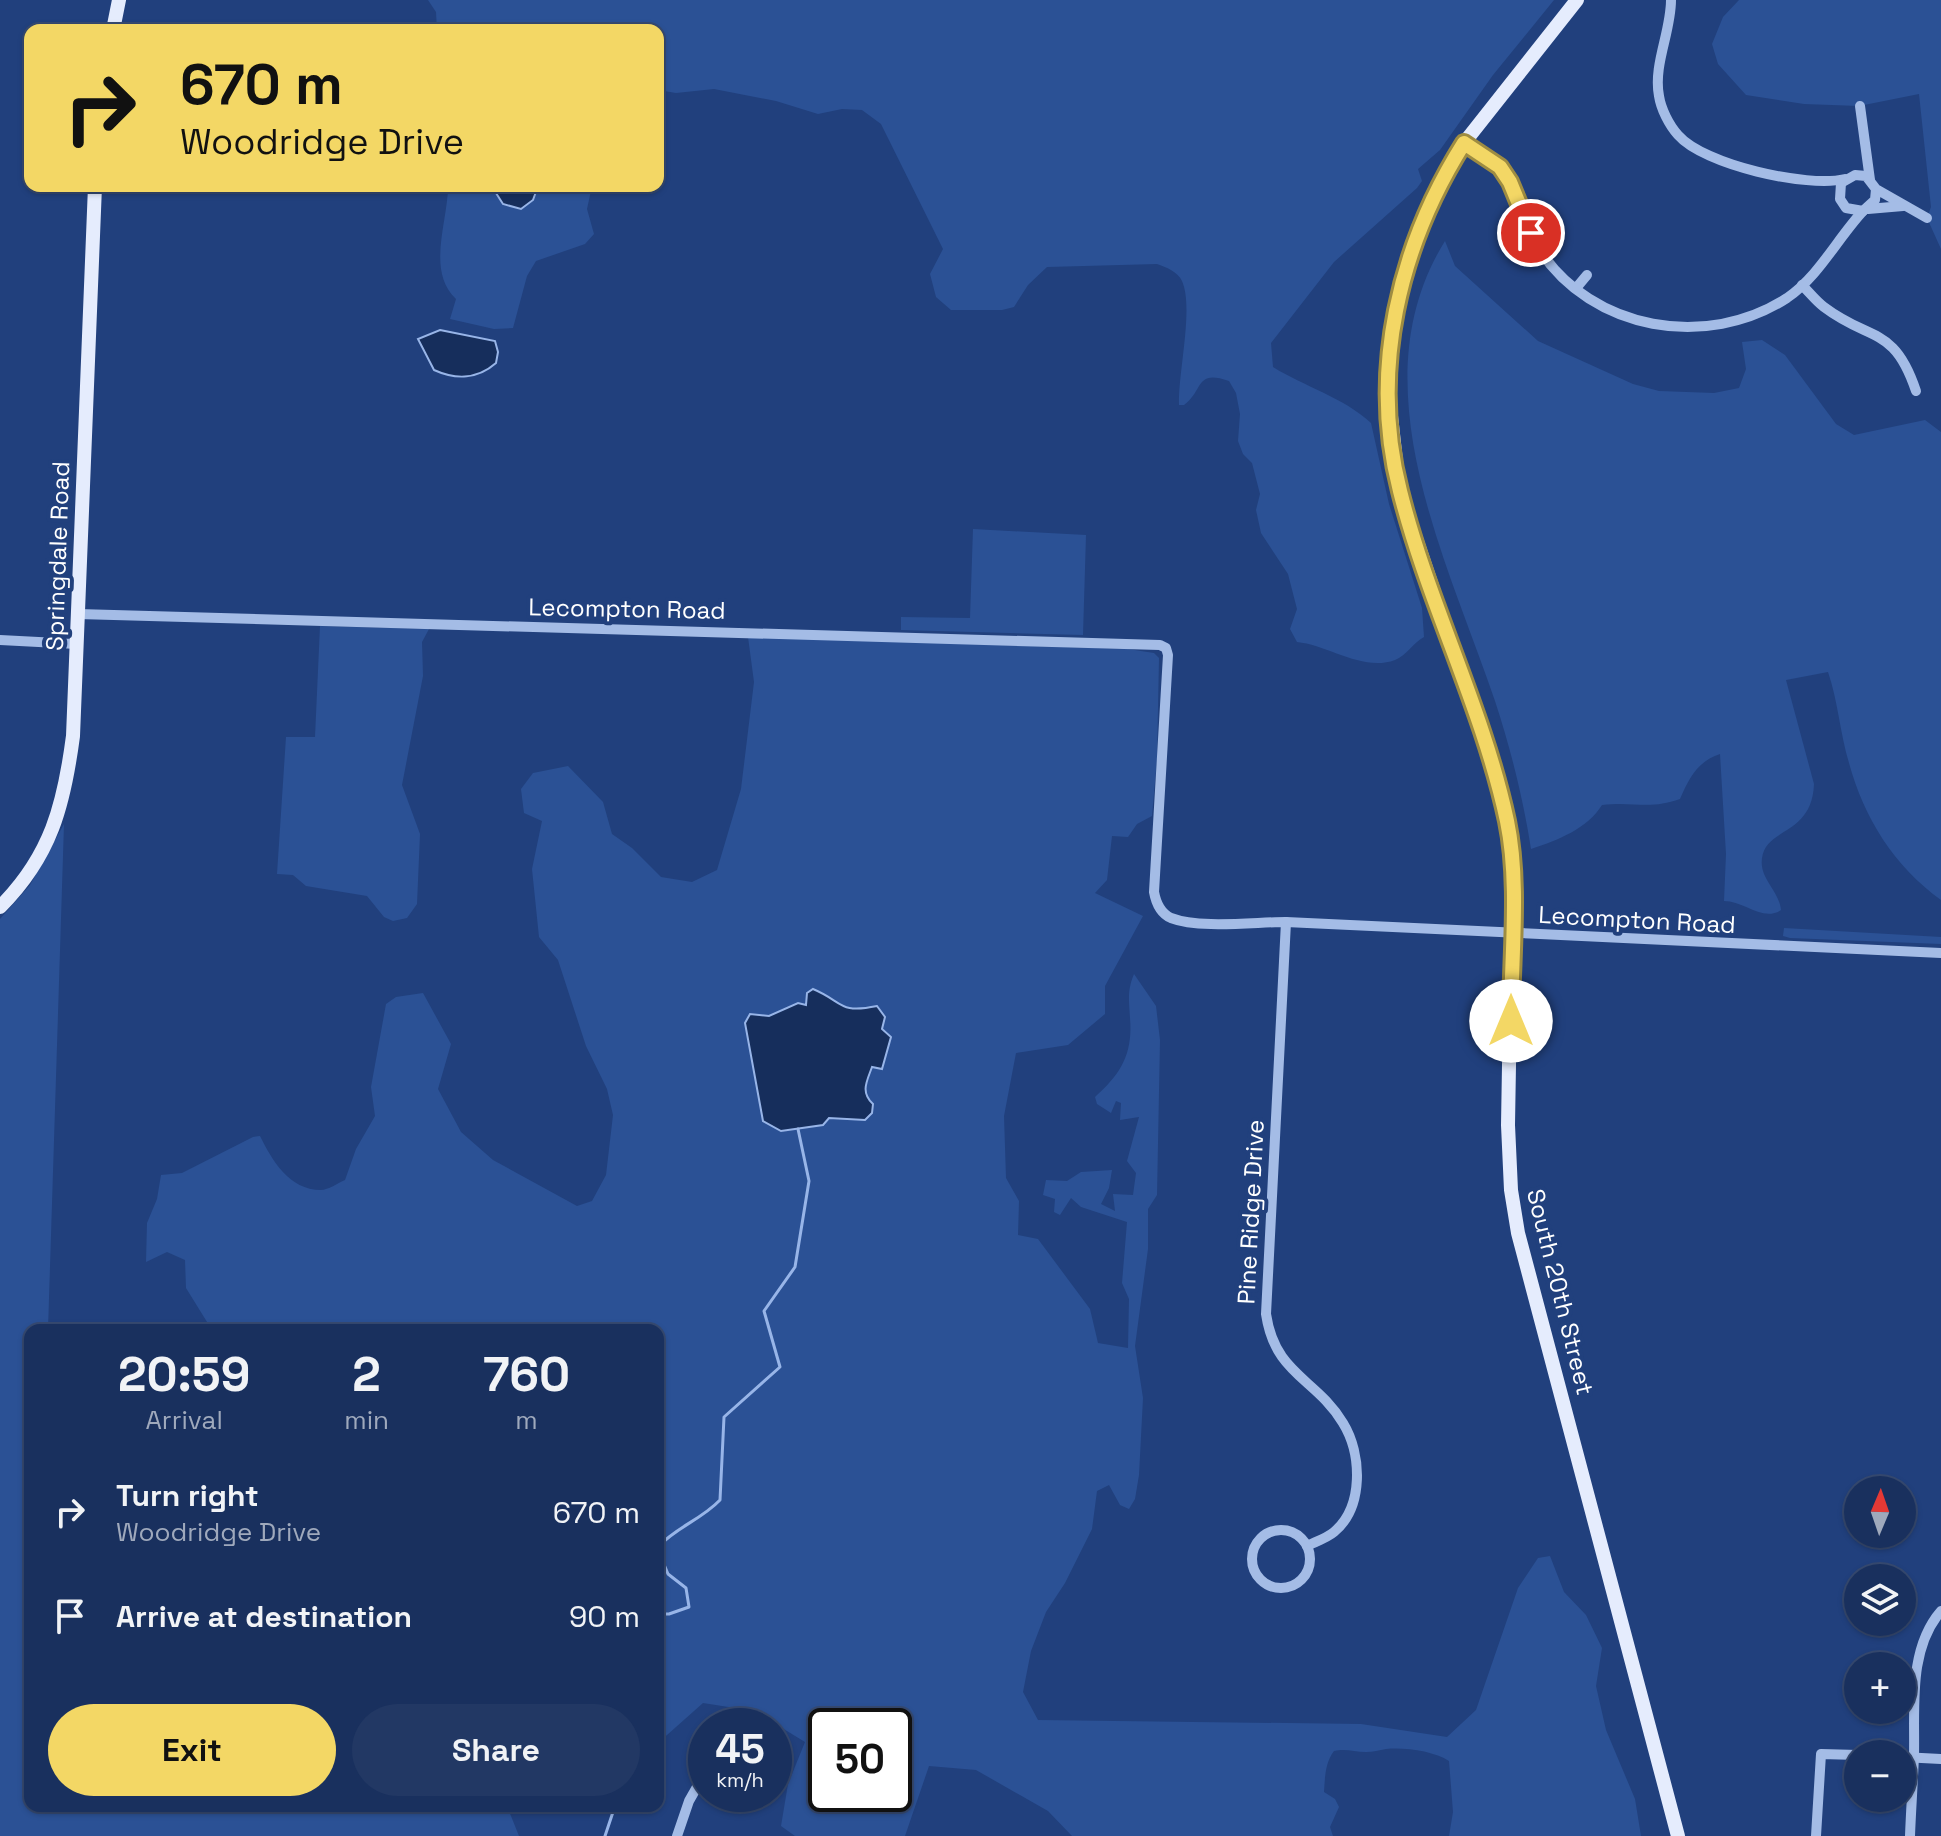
<!DOCTYPE html>
<html lang="en">
<head>
<meta charset="utf-8">
<style>
  body { margin:0; font-family:"Space Grotesk",sans-serif; background:#223864; color:#f1f3f6; height:100vh; display:flex; flex-direction:column; font-size:30px; white-space:nowrap }
  * { box-sizing:border-box; margin:0 }
  p { font-size:26px; color:#9fa9bc }
  .icon { flex:none; width:44px; height:44px; fill:none; stroke:currentColor; stroke-width:2; stroke-linecap:round; stroke-linejoin:round }
  .map { position:relative; flex:1; overflow:hidden }
  .drawer { position:absolute; left:24px; top:1324px; width:640px; height:488px; display:flex; flex-direction:column; background:#19305e; border-radius:16px; box-shadow:0 2px 6px #0004,0 0 0 2px #374b73 }
  .drawer>* { flex:none }
  .hud { position:absolute; left:24px; top:24px; width:640px; height:168px; border-radius:16px; box-shadow:0 2px 6px #0004,0 0 0 2px #374b73; background:#f3d765; color:#111; overflow:hidden }
  .needle { width:52px; rotate:2deg }
  .buttons { position:absolute; left:1844px; top:1476px; display:grid; gap:16px }
  .buttons a { display:grid; place-items:center; width:72px; height:72px; border-radius:50%; background:#19305e; box-shadow:0 2px 6px #0004,0 0 0 2px #374b73; font-size:40px }
  .speed { position:absolute; left:688px; top:1708px; display:flex; gap:16px; font-size:40px; font-weight:700; text-align:center }
  .speed>* { display:grid; place-content:center; width:104px; height:104px; border-radius:50%; background:#19305e; box-shadow:0 2px 6px #0004,0 0 0 2px #374b73; line-height:1 }
  .speed small { font-size:20px; font-weight:400 }
  .speed .limit { border:4px solid #111; border-radius:12px; background:#fff; color:#111 }
  .pin { position:absolute; display:grid; place-items:center; width:68px; height:68px; color:#fff; margin:-34px; border:4px solid #fff; border-radius:50%; box-shadow:0 2px 8px #0007 }
  .me { position:absolute; width:88px; margin:-44px; rotate:0deg; stroke-linejoin:round; filter:drop-shadow(0 0 6px #0008) }
  .turn { display:flex; align-items:center; gap:28px; height:168px; padding:0 24px; font-size:36px }
  .turn .icon { width:104px; height:104px; stroke-width:2.5 }
  .turn b { display:block; font-size:56px; line-height:68px }
  .eta { display:flex; justify-content:space-evenly; align-items:center; height:136px; text-align:center }
  .eta b { font-size:48px; font-weight:600; line-height:56px }
  .action { display:flex; gap:16px; margin-top:auto; padding:16px 24px }
  .action a { flex:1; height:92px; border-radius:48px; background:#f3d765; color:#111; font-size:32px; font-weight:600; line-height:92px; text-align:center }
  .action a+a { background:#223864; color:#f1f3f6 }
  ul { padding:0; list-style:none }
  li { display:flex; align-items:center; gap:24px; height:104px; padding:0 24px }
  li div { flex:1 }
  li b { display:block; font-size:30px }
  li em { font-style:normal }
  .map>svg:first-child { display:block }
  .green { fill:#2b5195; fill-rule:evenodd }
  .water { fill:#162e5c; stroke:#98b5e8; stroke-width:2 }
  .lines { fill:none; stroke-linecap:round; stroke-linejoin:round }
  .stream { stroke:#98b5e8; stroke-width:3 }
  .minor { stroke:#a4bce6; stroke-width:10 }
  .major { stroke:#e5ecfd; stroke-width:14 }
  .route-casing { stroke:#9e8c42; stroke-width:20 }
  .route { stroke:#f3d765; stroke-width:14 }
  .labels { text-anchor:middle; stroke-width:8; stroke-linejoin:round; paint-order:stroke }
  .street-label { font-size:24px; fill:#fff; stroke:#21407d }
</style>
</head>
<body>
<div class="map">
<svg width="1941" height="1836" viewBox="0 0 1941 1836">
  <rect width="100%" height="100%" fill="#21407d"/>
  <g class="green">
    <path d="M428,0H1554L1493,75L1440,150L1418,169L1422,181L1417,188L1334,262L1271,343L1273,367C1305,387 1343,397 1371,423L1389,504L1422,608L1424,637C1413,643 1406,656 1395,660C1363,672 1328,645 1297,642L1290,629L1297,609L1288,574L1261,533L1256,510L1260,494L1252,463L1243,454L1238,441L1240,414L1236,393L1229,381C1195,369 1204,390 1184,405H1179C1178,372 1194,308 1182,281C1178,272 1166,267 1157,264L1047,267L1028,285L1014,307L1002,310H951L936,297L930,274L943,249L881,124L862,110L842,109L818,114L776,101L714,89L676,93L658,90V30H437L436,12Z"/>
    <path d="M1739,0H1941V249L1927,218L1931,207L1919,94L1859,106L1804,104L1746,95L1718,64L1712,44L1723,17Z"/>
    <path d="M448,186H497L496,193L533,200L538,186H592L587,209L594,234L585,244L536,261L527,276L513,328L494,329L450,319L456,299C426,271 448,222 448,186Z"/>
    <path d="M1445,241L1455,266L1538,341L1633,384L1659,391L1714,393L1739,388L1746,369L1742,342L1762,340L1785,355L1836,424L1854,435L1925,420L1941,432V900C1894,866 1864,818 1849,763C1840,733 1838,701 1828,672L1786,680L1814,784C1812,836 1766,827 1762,858C1759,879 1779,890 1781,910C1763,922 1744,901 1724,901L1726,854L1720,754C1698,761 1689,778 1680,799C1650,810 1633,801 1602,805C1587,829 1558,840 1531,849C1523,798 1511,750 1495,701C1447,559 1356,384 1445,241Z"/>
    <path d="M973,529L1086,535L1083,635L901,630V617L970,618Z"/>
    <path d="M320,626L429,629L422,642L423,676L402,785L420,834L417,904L407,918L393,921L384,917L367,896L306,886L293,875L277,874L286,737H315Z"/>
    <path d="M748,637L1128,649L1154,653L1159,658L1157,759L1152,816L1137,824L1128,837L1112,836L1107,880L1095,893L1143,916L1105,986V1014L1068,1045L1016,1053L1004,1116L1006,1178L1019,1201L1018,1235L1038,1239L1090,1309L1098,1343L1128,1348L1129,1299L1122,1283L1127,1222L1081,1207L1071,1198L1060,1215L1054,1212L1055,1199L1043,1195L1046,1180L1067,1181L1081,1172L1112,1170L1109,1188L1101,1204L1115,1211L1113,1194L1133,1195L1136,1173L1127,1161L1139,1117L1120,1120L1121,1103L1116,1101L1111,1113L1097,1104L1095,1097C1121,1074 1133,1054 1130,1018C1129,1000 1127,991 1134,974L1156,1006L1160,1040L1157,1195L1148,1209V1249L1135,1346L1143,1398L1139,1475L1135,1499L1129,1509L1120,1505L1109,1485L1097,1491L1092,1529L1065,1583L1046,1612L1031,1651L1023,1692L1038,1720L1361,1724L1447,1737L1476,1710L1518,1588L1538,1558L1550,1556L1564,1592L1586,1615L1602,1648L1596,1686L1606,1730L1635,1799L1641,1836H1449L1453,1812L1449,1761C1434,1751 1404,1747 1386,1749C1379,1750 1373,1752 1366,1752C1354,1752 1346,1748 1334,1751C1325,1763 1325,1777 1324,1792L1335,1799L1339,1807L1330,1827L1333,1836H1072L1048,1811L976,1770L929,1766L905,1836H795L781,1826L788,1784L805,1742L754,1711L703,1703L658,1743V1330H212L186,1288L185,1260L167,1252L146,1262L147,1223L157,1199L161,1175L182,1173L253,1137L260,1136C272,1160 289,1190 321,1190C328,1190 338,1183 345,1180L356,1149L375,1116L371,1087L386,1004L396,997L423,993L451,1044L438,1089L461,1132L493,1160L577,1206L592,1201L606,1175L613,1115L607,1089L586,1046L558,960L539,937L532,869L542,821L524,813L521,789L533,773L568,766L603,802L612,834L632,848L661,877L692,882L717,870L741,789L754,682ZM819,991L841,1007L856,1011L881,1069L872,1066C867,1081 860,1092 873,1104L872,1113L864,1120L828,1118L823,1125L750,1014L769,1016L798,1003L805,1005ZM826,1726H894V1794H826Z"/>
    <path d="M64,824L48,1330H30V1806H507L519,1836H0V919L30,885Z"/>
    <path d="M1784,928L1941,937V944L1790,938L1783,936Z"/>
  </g>
  <g class="water">
    <path d="M497,186H538L533,200L521,209L503,204L496,193Z"/>
    <path d="M440,330L495,341L498,352L496,363C478,379 456,380 434,370L418,339Z"/>
    <path d="M813,989C844,1002 838,1014 877,1006L885,1017L882,1029L891,1037L882,1069L872,1067C867,1081 860,1092 873,1104L872,1113L865,1120L829,1118L823,1125L781,1131L763,1121L745,1023L750,1014L769,1016L798,1003L806,1005L807,993Z"/>
  </g>
  <g class="lines">
    <g class="stream">
      <path d="M658,1547C676,1527 701,1520 720,1500L724,1417L780,1367L764,1311L795,1267L809,1181L798,1129"/>
      <path d="M658,1550L668,1574L686,1588L689,1607L669,1614H658"/>
      <path d="M658,1658V1661"/>
      <path d="M605,1836L615,1806"/>
    </g>
    <g class="minor">
      <path d="M1671,0C1671,32 1653,65 1659,96C1661,109 1669,125 1678,135C1704,165 1807,188 1845,179"/>
      <path d="M1860,106L1870,180"/>
      <path d="M1464,143C1475,150 1490,157 1500,167C1520,187 1523,224 1539,249C1592,331 1707,350 1787,298C1819,276 1837,239 1863,211"/>
      <path d="M1876,189L1875,200L1863,211L1846,208L1840,199L1841,183L1855,175L1866,176L1876,189L1927,218"/>
      <path d="M1868,209L1903,206"/>
      <path d="M1802,285C1809,292 1816,301 1824,307C1870,342 1894,325 1916,391"/>
      <path d="M1577,287L1587,275"/>
      <path d="M78,614L1160,645L1166,648L1168,655L1154,892C1156,903 1160,913 1171,918C1199,929 1255,922 1286,922L1941,953"/>
      <path d="M0,640L77,644"/>
      <path d="M1286,922L1266,1314C1275,1375 1316,1378 1343,1423C1362,1454 1364,1507 1334,1532C1327,1538 1315,1542 1307,1546"/>
      <circle cx="1281" cy="1559" r="29"/>
      <path d="M1902,1757L1941,1759"/>
      <path d="M677,1836L689,1801L706,1771"/>
      <path d="M1816,1836L1821,1754L1858,1755"/>
      <path d="M1910,1836C1911,1809 1913,1782 1914,1755C1915,1707 1908,1649 1941,1611"/>
    </g>
    <g class="major">
      <path d="M1577,0L1464,143L1434,196L1399,290L1388,389L1399,488L1494,770L1508,825L1512,885L1508,1125L1511,1190L1518,1233L1678,1836"/>
      <path d="M113,30L119,0"/>
      <path d="M0,907C51,856 64,805 73,736L95,186"/>
    </g>
  </g>
  <g class="lines">
    <defs>
      <path id="route" d="M1511,1021C1511,956 1520,884 1507,821C1483,708 1428,603 1400,491C1369,371 1399,246 1464,143L1500,167L1510,182L1531,233"/>
    </defs>
    <use href="#route" class="route-casing"/>
    <use href="#route" class="route"/>
  </g>
  <g class="labels">
    <g class="street-label">
      <text transform="translate(58 556) rotate(-88)" y="8">Springdale Road</text>
      <text transform="translate(627 609) rotate(1)" y="8">Lecompton Road</text>
      <text transform="translate(1637 920) rotate(3)" y="8">Lecompton Road</text>
      <text transform="translate(1251 1212) rotate(-87)" y="8">Pine Ridge Drive</text>
      <text transform="translate(1560 1292) rotate(76)" y="8">South 20th Street</text>
    </g>
  </g>
</svg>
<div class="buttons">
<a><svg class="needle" viewBox="-14 -14 28 28"><path d="M0-13l5 13h-10z" fill="#e53935"/><path d="M0 13l5-13h-10z" fill="#9fa9bc"/></svg></a>
<a><svg class="icon" aria-label="layers" viewBox="0 0 24 24"><path d="M12 4l9 5-9 5-9-5zM3 14l9 5 9-5"/></svg></a>
<a>+</a>
<a>−</a>
</div>
<div class="speed"><div>45<small>km/h</small></div><div class="limit">50</div></div>
<div class="pin" style="left:1531px;top:233px;background:#d93025"><svg class="icon" aria-label="arrive" viewBox="0 0 24 24"><path d="M6 21V4h12l-3 4 3 4H6"/></svg></div>
<svg class="me" style="left:1511px;top:1021px" viewBox="-20 -20 40 40"><circle r="19" fill="#fff"/><path d="M0-13L10 11 0 6-10 11z" fill="#f3d765"/></svg>
<div class="hud">
<div class="turn"><svg class="icon" aria-label="right" viewBox="0 0 24 24"><path d="M7 20v-9h11M14 6l5 5-5 5"/></svg><div><b>670 m</b>Woodridge Drive</div></div>
</div>
<section class="drawer">
<div class="eta">
<div><b>20:59</b><p>Arrival</p></div>
<div><b>2</b><p>min</p></div>
<div><b>760</b><p>m</p></div>
</div>
<ul>
<li><svg class="icon" aria-label="right" viewBox="0 0 24 24"><path d="M7 20v-9h11M14 6l5 5-5 5"/></svg><div><b>Turn right</b><p>Woodridge Drive</p></div><em>670 m</em></li>
<li><svg class="icon" aria-label="arrive" viewBox="0 0 24 24"><path d="M6 21V4h12l-3 4 3 4H6"/></svg><div><b>Arrive at destination</b></div><em>90 m</em></li>
</ul>
<div class="action"><a>Exit</a><a>Share</a></div>
</section>
</div>
</body>
</html>
